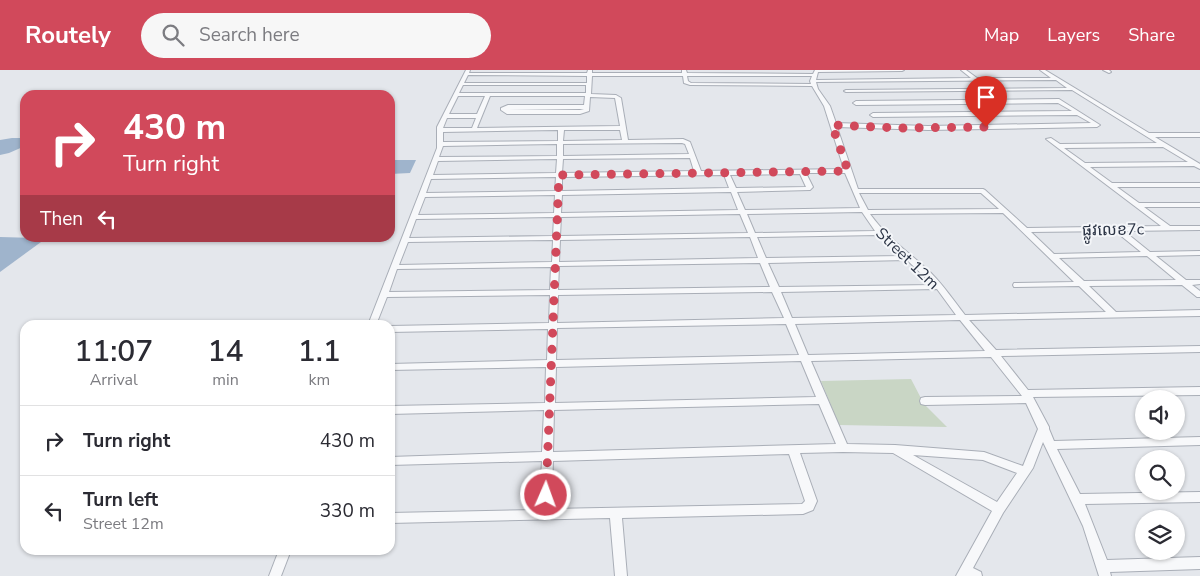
<!DOCTYPE html>
<html lang="en">
<head>
<meta charset="utf-8">
<style>
  body { margin:0; font-family:"Nunito Sans","Noto Sans Khmer",sans-serif; background:#f7f7f7; color:#2b2b33; height:100vh; display:flex; flex-direction:column; font-size:19px; white-space:nowrap }
  * { box-sizing:border-box; margin:0 }
  p { font-size:16px; color:#7c7c81 }
  .icon { flex:none; width:28px; height:28px; fill:none; stroke:currentColor; stroke-width:2; stroke-linecap:round; stroke-linejoin:round }
  .map { position:relative; flex:1; overflow:hidden }
  .sheet { position:absolute; left:20px; top:250px; width:375px; height:235px; display:flex; flex-direction:column; background:#fff; border-radius:15px; box-shadow:0 1px 4px #0004 }
  .sheet>* { flex:none }
  .guide { position:absolute; left:20px; top:20px; width:375px; height:152px; border-radius:15px; box-shadow:0 1px 4px #0004; background:#d1495b; color:#fff; overflow:hidden }
  .fabs { position:absolute; left:1135px; top:320px; display:grid; gap:10px }
  .fabs a { display:grid; place-items:center; width:50px; height:50px; border-radius:50%; background:#fff; box-shadow:0 1px 4px #0004; font-size:25px }
  .pin { position:absolute; display:grid; place-items:center; width:42px; height:42px; color:#fff; margin:-51px -21px; border-radius:50% 50% 50% 0; rotate:-45deg; box-shadow:0 0 5px #0007 }
  .pin .icon { rotate:45deg }
  .me { position:absolute; width:55px; margin:-28px; rotate:2deg; stroke-linejoin:round; filter:drop-shadow(0 0 4px #0008) }
  .turn { display:flex; align-items:center; gap:18px; height:105px; padding:0 20px; font-size:22px }
  .turn .icon { width:65px; height:65px; stroke-width:2.5 }
  .turn b { display:block; font-size:35px; line-height:42px }
  .then { display:flex; align-items:center; height:48px; padding:0 20px; background:#0003; gap:10px; font-size:19px }
  .eta { display:flex; justify-content:space-evenly; align-items:center; height:85px; text-align:center }
  .eta b { font-size:30px; font-weight:600; line-height:35px }
  ul { padding:0; list-style:none }
  li { display:flex; align-items:center; gap:15px; height:70px; padding:0 20px; border-top:1px solid #e1e1e2 }
  li div { flex:1 }
  li b { display:block; font-size:19px }
  li em { font-style:normal }
  header { display:flex; align-items:center; gap:30px; box-sizing:border-box; height:70px; padding:0 25px; background:#d1495b; color:#fff }
  header strong { font-size:24px }
  nav { display:flex; gap:28px; margin-inline-start:auto; font-size:18px }
  .search { width:350px; height:45px; background:#f7f7f7; display:flex; align-items:center; gap:12px; box-sizing:border-box; padding:0 18px; border-radius:28px; color:#7c7c81; font-size:19px }
  .map>svg:first-child { display:block }
  .green { fill:#c9d6c5 }
  .water { fill:#9fb4cc }
  .lines { fill:none; stroke-linecap:round; stroke-linejoin:round }
  .street-casing { stroke:#a9aeb7; stroke-width:2 }
  .street { fill:#f7f8fa; fill-rule:evenodd }
  .route { stroke:#d1495b; stroke-width:9; stroke-dasharray:0 16.2 }
  .labels { text-anchor:middle; stroke-width:4; stroke-linejoin:round; paint-order:stroke }
  .street-label { font-size:16px; fill:#2b3445; stroke:#f4f6f9 }
</style>
</head>
<body>
<header>
<strong>Routely</strong>
<div class="search"><svg class="icon" aria-label="search" viewBox="0 0 24 24"><circle cx="10" cy="10" r="6"/><path d="M15 15l6 6"/></svg>Search here</div>
<nav><a>Map</a><a>Layers</a><a>Share</a></nav>
</header>
<div class="map">
<svg width="1200" height="506" viewBox="0 0 1200 506">
  <rect width="100%" height="100%" fill="#e4e7ec"/>
  <path class="green" d="M911,309L924,334L947,357L839,355L821,311Z"/>
  <g class="water">
    <path d="M12,68H25V76L9,83L0,85V70Z"/>
    <path d="M390,90H416L410,103L390,104Z"/>
    <path d="M0,167L36,168L41,172L0,202Z"/>
  </g>
  <g class="lines">
    <defs>
      <g id="street">
        <path d="M466,0H470L469,3H587L588,0H592V3H682V0H686L687,3L813,4L815,0H904L902,1L818,2L816,10L971,8L961,0H966L977,8H1051L1040,0H1045L1149,63H1200V67H1155L1200,94V99L1194,96L1090,97L1112,113H1200V117H1117L1139,133H1200V137H1144L1170,156H1200V160L1124,161L1150,182L1200,181V185L1156,186L1186,210H1200V214L1192,215L1200,221V227H1197L1182,215L1089,216L1116,242L1200,240V246L969,250L996,280L1200,276V282L1001,286L1028,320L1200,317V325L1033,327L1049,357V359L1054,371L1200,367V375L1057,379L1080,424L1200,422V432L1085,434L1107,490L1200,487V499L1110,502L1111,506H1099L1083,456L1043,372L1033,398L1003,443L973,498L981,502L982,506H956L992,441L893,383L843,382L800,383L817,431L813,440L803,444L622,448L627,506H615L610,448L390,453V443L539,440L542,391L390,395V387L542,382L544,340L390,344V336L545,333L546,297L390,300V294L547,290L548,259L390,262V256L549,253L550,225L387,227L376,255H368L437,78V57ZM468,5L587,6V13H464ZM592,6H683L684,13L690,15L812,16L824,36L844,99L701,101L690,72L683,69L628,70L621,28L616,25L591,24ZM687,6H812L810,11L811,14L691,13L688,11ZM1056,10L1067,18L846,20L844,21L846,22L1072,20L1157,73L1060,74L1051,68L1046,69L1161,156L1027,158L985,120L983,119H858L837,57L928,60L1097,57L1100,55L1059,29L856,31L853,33L856,35L1058,33L1072,41L873,43L870,45L873,47L1077,45L1091,53L928,56L836,53L830,36L818,19L816,12ZM463,15H586V23H459ZM458,26H485L477,44H449ZM490,26H585L584,35H508L501,38V40L507,44H580L589,41L590,27L615,28L620,56L477,58ZM507,39H584L580,40ZM447,48H476L472,58H443ZM558,60V71L443,72V62ZM564,60H620L622,70L563,71ZM682,73L685,74L689,84L563,86V74ZM557,74V86L439,87L443,76ZM1163,77L1188,92L1085,93L1064,78ZM690,88L694,101L562,103L563,89ZM557,89L556,103L433,105L438,91ZM806,103H845L860,138L745,140L737,122L810,120L813,117ZM800,104L806,117L736,118L730,105ZM724,105L729,118L562,121V107ZM556,107L555,121L426,123L431,109ZM731,122L738,140L561,143L562,125ZM859,123H981L999,139L868,140ZM555,125L554,143L418,145L425,127ZM862,142L875,161L755,163L747,144ZM1003,143L1074,212L1017,213H1014L1013,215L1014,217L1079,216L1106,242L965,245C954,231 944,216 931,203C910,183 887,168 870,144ZM740,144L748,163L560,166L561,147ZM554,147L553,166L409,168L416,149ZM1115,161L1141,182L1054,184L1031,162ZM879,165L901,186L766,188L757,167ZM750,167L758,188L559,192L560,170ZM553,170L552,192L399,195L408,172ZM1147,186L1176,210L1084,211L1059,188ZM907,190L933,215L779,217L768,193ZM760,193L770,217L558,220L559,196ZM551,197L550,220L389,222L397,199ZM937,219L956,245L792,248L781,222ZM772,222L784,248L557,253L558,225ZM960,250L985,281L808,285L795,254ZM786,254L799,285L556,290L557,258ZM991,287L1022,326L925,327L921,328L920,331L921,334L925,335L1026,333L1038,359L1023,396L984,382L895,375L847,374L811,291ZM801,291L816,327L555,333L556,297ZM819,334L836,374L553,382L554,340ZM789,384L805,431L802,434L551,439L553,391ZM913,385L983,390L1017,403L997,432Z"/>
        <path d="M1103,0H1109L1111,2L1109,3Z"/>
        <path d="M279,480H291L281,506H269Z"/>
      </g>
    </defs>
    <use href="#street" class="street-casing"/>
    <use href="#street" class="street"/>
  </g>
  <g class="lines">
    <path class="route" d="M546,425L559,105L848,101L832,55L900,58L986,57"/>
  </g>
  <g class="labels">
    <g class="street-label">
      <text transform="translate(1113 159) rotate(-1)" y="6">ផ្លូវលេខ7c</text>
      <text transform="translate(908 188) rotate(44)" y="6">Street 12m</text>
    </g>
  </g>
</svg>
<div class="fabs">
<a><svg class="icon" aria-label="sound" viewBox="0 0 24 24"><path d="M4 9h4l5-4v14l-5-4H4zM17 9q2 3 0 6"/></svg></a>
<a><svg class="icon" aria-label="search" viewBox="0 0 24 24"><circle cx="10" cy="10" r="6"/><path d="M15 15l6 6"/></svg></a>
<a><svg class="icon" aria-label="layers" viewBox="0 0 24 24"><path d="M12 4l9 5-9 5-9-5zM3 14l9 5 9-5"/></svg></a>
</div>
<div class="pin" style="left:986px;top:57px;background:#d93025"><svg class="icon" aria-label="arrive" viewBox="0 0 24 24"><path d="M6 21V4h12l-3 4 3 4H6"/></svg></div>
<svg class="me" style="left:546px;top:425px" viewBox="-20 -20 40 40"><circle r="17" fill="#d1495b" stroke="#fff" stroke-width="3"/><path d="M0-11L8 9 0 5-8 9z" fill="#fff"/></svg>
<div class="guide">
<div class="turn"><svg class="icon" aria-label="right" viewBox="0 0 24 24"><path d="M7 20v-9h11M14 6l5 5-5 5"/></svg><div><b>430 m</b>Turn right</div></div>
<div class="then">Then<svg class="icon" aria-label="left" viewBox="0 0 24 24"><path d="M17 20v-9H6M10 6l-5 5 5 5"/></svg></div>
</div>
<section class="sheet">
<div class="eta">
<div><b>11:07</b><p>Arrival</p></div>
<div><b>14</b><p>min</p></div>
<div><b>1.1</b><p>km</p></div>
</div>
<ul>
<li><svg class="icon" aria-label="right" viewBox="0 0 24 24"><path d="M7 20v-9h11M14 6l5 5-5 5"/></svg><div><b>Turn right</b></div><em>430 m</em></li>
<li><svg class="icon" aria-label="left" viewBox="0 0 24 24"><path d="M17 20v-9H6M10 6l-5 5 5 5"/></svg><div><b>Turn left</b><p>Street 12m</p></div><em>330 m</em></li>
</ul>
</section>
</div>
</body>
</html>
